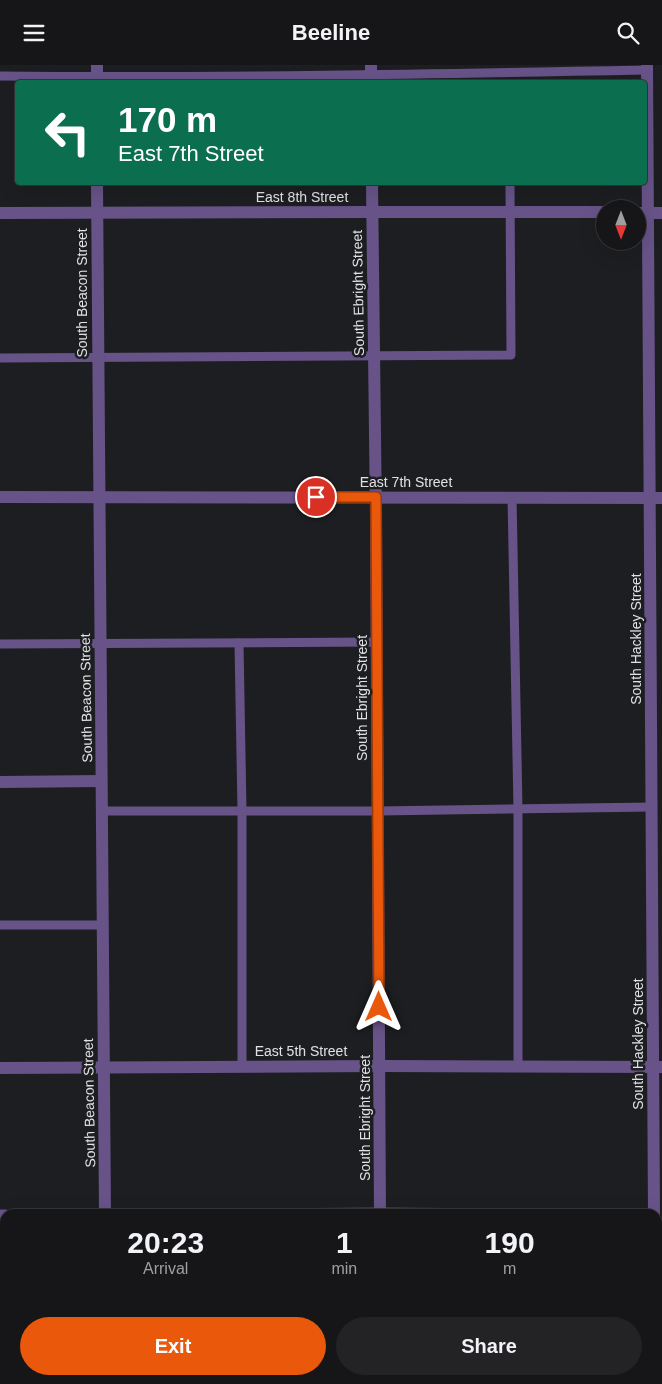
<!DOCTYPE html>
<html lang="en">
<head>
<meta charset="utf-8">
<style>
  body { margin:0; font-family:Helvetica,sans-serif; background:#232326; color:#f1f3f6; height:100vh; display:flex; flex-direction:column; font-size:19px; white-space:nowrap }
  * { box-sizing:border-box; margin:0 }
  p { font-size:16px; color:#9e9fa2 }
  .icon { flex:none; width:28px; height:28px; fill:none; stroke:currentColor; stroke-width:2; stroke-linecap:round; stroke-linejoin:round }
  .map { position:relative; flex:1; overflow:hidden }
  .details { position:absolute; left:0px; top:1144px; width:662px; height:176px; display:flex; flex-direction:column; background:#161619; border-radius:15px 15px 0 0; box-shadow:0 5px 20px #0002,0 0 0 1px #353538 }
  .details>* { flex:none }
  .top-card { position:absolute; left:15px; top:15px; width:632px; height:105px; border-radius:5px; box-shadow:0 5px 20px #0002,0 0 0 1px #353538; background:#0b6e4f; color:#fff; overflow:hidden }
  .needle { width:32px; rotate:180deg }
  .fabs { position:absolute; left:596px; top:135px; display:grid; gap:10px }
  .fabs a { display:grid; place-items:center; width:50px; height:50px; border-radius:50%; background:#161619; box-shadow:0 5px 20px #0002,0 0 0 1px #353538; font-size:25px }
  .pin { position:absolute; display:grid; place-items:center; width:42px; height:42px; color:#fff; margin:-21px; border:2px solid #fff; border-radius:50%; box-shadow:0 1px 5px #0007 }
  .me { position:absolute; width:55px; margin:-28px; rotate:0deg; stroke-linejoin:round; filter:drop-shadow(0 0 4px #0008) }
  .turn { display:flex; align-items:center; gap:18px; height:105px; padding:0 20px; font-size:22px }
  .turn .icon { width:65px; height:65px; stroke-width:2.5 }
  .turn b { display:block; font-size:35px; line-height:42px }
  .eta { display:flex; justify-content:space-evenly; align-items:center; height:85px; text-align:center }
  .eta b { font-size:30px; font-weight:600; line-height:35px }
  .button { display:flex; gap:10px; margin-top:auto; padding:10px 20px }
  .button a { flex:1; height:58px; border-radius:30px; background:#ea580c; color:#fff; font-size:20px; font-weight:600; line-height:58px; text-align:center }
  .button a+a { background:#232326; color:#f1f3f6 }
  header { display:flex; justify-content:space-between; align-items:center; height:65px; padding:0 20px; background:#161619; font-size:22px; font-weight:600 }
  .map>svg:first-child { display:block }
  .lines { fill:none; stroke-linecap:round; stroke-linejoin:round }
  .service { stroke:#675388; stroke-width:9 }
  .minor { stroke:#675388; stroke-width:12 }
  .tertiary { stroke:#675388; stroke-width:12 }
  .route-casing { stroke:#983908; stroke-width:12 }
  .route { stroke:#ea580c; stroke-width:9 }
  .labels { text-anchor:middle; stroke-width:5; stroke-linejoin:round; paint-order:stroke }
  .street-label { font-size:14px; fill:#e1e1e3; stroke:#1d1e21 }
</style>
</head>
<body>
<header><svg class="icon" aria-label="menu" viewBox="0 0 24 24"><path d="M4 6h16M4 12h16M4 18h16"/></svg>Beeline<svg class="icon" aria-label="search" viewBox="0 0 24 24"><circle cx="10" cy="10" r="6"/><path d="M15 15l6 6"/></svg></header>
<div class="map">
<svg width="662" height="1319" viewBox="0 0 662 1319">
  <rect width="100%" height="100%" fill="#1d1e21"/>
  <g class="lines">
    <g class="service">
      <path d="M0,11C216,13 432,9 647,5"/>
      <path d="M0,293L511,290L510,118"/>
      <path d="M512,432L518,744V1001"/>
      <path d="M239,578L242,746V1002"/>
      <path d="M0,579L377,577"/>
      <path d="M102,746H378L652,742"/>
      <path d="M0,860H103"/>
      <path d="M0,1149H5"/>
      <path d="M144,1149L380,1147L620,1149"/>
      <path d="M238,1315V1319"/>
    </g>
    <g class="minor">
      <path d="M97,0V18"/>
      <path d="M371,0V18"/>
      <path d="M97,118L105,1149"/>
      <path d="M372,118L376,454L380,1149"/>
      <path d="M0,148L372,147H605"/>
      <path d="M638,148H662"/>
      <path d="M0,432L662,433"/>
      <path d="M0,717L101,716"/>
      <path d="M0,1003L379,1001L662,1002"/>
      <path d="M98,1315V1319"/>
      <path d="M377,1315V1319"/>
    </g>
    <g class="tertiary">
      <path d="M647,0L654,1149"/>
      <path d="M658,1290H662"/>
      <path d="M0,1291H5"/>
      <path d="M655,1315V1319"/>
    </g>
  </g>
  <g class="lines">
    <defs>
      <path id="route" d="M316,432H376L379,942"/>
    </defs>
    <use href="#route" class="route-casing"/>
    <use href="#route" class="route"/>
  </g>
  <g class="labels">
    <g class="street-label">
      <text x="302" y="137">East 8th Street</text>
      <text transform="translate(82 228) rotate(-90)" y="5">South Beacon Street</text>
      <text transform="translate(358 228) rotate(-91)" y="5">South Ebright Street</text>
      <text x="406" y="422">East 7th Street</text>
      <text transform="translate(636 574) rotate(-90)" y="5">South Hackley Street</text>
      <text transform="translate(86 633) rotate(-91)" y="5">South Beacon Street</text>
      <text transform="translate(362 633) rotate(-90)" y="5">South Ebright Street</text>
      <text transform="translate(638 979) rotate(-90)" y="5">South Hackley Street</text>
      <text x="301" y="991">East 5th Street</text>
      <text transform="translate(89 1038) rotate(-91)" y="5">South Beacon Street</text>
      <text transform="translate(365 1053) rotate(-90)" y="5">South Ebright Street</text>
    </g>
  </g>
</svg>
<div class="fabs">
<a><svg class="needle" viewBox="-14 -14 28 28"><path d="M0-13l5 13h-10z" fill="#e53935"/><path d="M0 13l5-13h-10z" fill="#9e9fa2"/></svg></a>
</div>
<div class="pin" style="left:316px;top:432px;background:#d93025"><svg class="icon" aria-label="arrive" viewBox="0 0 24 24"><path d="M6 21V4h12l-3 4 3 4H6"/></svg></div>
<svg class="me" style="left:379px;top:942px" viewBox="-20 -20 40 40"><path d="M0-17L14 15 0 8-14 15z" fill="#ea580c" stroke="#fff" stroke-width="4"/></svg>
<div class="top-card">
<div class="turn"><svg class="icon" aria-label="left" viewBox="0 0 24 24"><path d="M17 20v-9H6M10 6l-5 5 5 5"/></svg><div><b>170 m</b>East 7th Street</div></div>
</div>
<section class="details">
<div class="eta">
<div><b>20:23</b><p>Arrival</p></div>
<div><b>1</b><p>min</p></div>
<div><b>190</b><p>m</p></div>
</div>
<div class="button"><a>Exit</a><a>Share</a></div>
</section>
</div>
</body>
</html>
